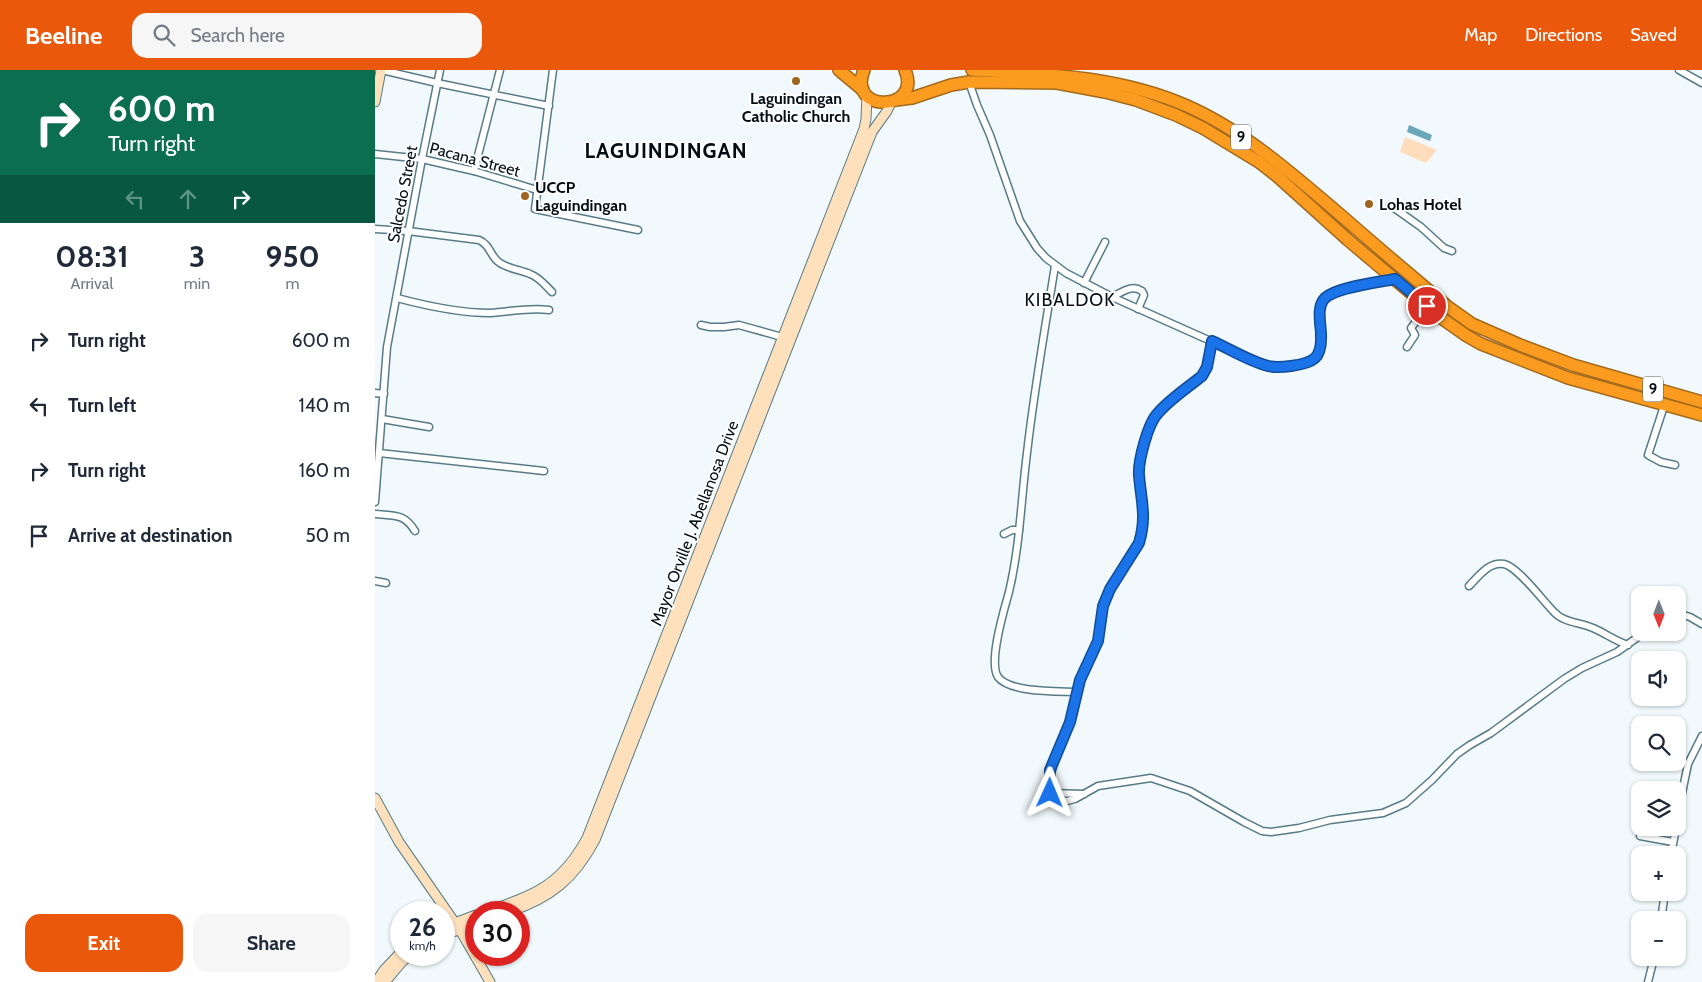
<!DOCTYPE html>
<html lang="en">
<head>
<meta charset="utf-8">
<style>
  body { margin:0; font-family:Cabin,sans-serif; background:#f6f6f7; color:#1f2937; height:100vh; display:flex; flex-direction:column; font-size:19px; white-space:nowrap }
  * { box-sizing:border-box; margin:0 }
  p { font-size:16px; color:#747a83 }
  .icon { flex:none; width:28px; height:28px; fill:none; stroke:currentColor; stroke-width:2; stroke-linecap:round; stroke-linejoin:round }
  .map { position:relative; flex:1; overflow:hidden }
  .details { display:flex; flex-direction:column; background:#fff; width:375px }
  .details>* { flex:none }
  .hud { background:#0b6e4f; color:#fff; overflow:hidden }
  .needle { width:32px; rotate:179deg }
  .tools { position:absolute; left:1256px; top:516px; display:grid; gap:10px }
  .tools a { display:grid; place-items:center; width:55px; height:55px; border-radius:10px; background:#fff; box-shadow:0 1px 4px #0004; font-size:25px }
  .speed { position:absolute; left:15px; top:831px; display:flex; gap:10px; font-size:25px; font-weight:700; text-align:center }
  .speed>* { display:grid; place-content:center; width:65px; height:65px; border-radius:50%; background:#fff; box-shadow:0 1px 4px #0004; line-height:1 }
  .speed small { font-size:12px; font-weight:400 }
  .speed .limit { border:8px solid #d22; background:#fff; color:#111 }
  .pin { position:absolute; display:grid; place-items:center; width:42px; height:42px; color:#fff; margin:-21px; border:2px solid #fff; border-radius:50%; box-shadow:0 1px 5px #0007 }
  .me { position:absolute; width:55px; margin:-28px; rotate:1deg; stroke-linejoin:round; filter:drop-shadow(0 0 4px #0008) }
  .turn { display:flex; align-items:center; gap:18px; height:105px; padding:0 25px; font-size:22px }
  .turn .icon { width:65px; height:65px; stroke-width:2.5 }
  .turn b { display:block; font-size:35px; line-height:42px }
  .lanes { display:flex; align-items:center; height:48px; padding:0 25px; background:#0003; justify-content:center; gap:25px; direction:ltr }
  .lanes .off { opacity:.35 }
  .eta { display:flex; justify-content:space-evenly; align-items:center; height:85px; text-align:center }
  .eta b { font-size:30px; font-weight:800; line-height:35px }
  .button { display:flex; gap:10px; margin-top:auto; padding:10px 25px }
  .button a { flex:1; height:58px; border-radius:15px; background:#ea580c; color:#fff; font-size:20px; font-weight:800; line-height:58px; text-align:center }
  .button a+a { background:#f6f6f7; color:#1f2937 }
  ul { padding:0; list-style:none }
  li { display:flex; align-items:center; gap:15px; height:65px; padding:0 25px }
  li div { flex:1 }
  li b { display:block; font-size:19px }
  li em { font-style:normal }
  header { display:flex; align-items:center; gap:30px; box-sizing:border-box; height:70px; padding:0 25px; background:#ea580c; color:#fff }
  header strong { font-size:24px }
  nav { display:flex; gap:28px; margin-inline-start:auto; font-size:18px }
  .search { width:350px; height:45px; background:#f6f6f7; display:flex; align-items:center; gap:12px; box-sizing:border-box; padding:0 18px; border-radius:15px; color:#747a83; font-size:19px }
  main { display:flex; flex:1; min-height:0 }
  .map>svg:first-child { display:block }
  .green { fill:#ffddbc }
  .water { fill:#6aa6ba }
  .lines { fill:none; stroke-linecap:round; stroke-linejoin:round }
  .street-casing { stroke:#577b88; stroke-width:9 }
  .secondary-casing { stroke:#577b88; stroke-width:11 }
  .highway-casing { stroke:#a46a1c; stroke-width:14 }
  .street { stroke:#fff; stroke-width:6 }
  .secondary { stroke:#fee1bc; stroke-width:9 }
  .highway { stroke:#fb9c21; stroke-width:11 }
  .route-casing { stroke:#114b97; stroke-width:12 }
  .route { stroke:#1a73e8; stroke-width:9 }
  .poi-dot { fill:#9d6422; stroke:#fff; stroke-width:2 }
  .labels { text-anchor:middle; stroke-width:4; stroke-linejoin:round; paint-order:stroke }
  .shield { fill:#fff; stroke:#4e565a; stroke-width:1 }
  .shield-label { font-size:15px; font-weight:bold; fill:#020e13 }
  .poi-label { font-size:16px; font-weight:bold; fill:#020e13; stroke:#fff; text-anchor:start }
  .street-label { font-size:16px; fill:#020e13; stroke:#fff }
  .neighbourhood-label { font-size:18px; letter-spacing:1px; fill:#020e13; stroke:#fff }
  .district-label { font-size:21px; font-weight:bold; letter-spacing:1px; fill:#020e13; stroke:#fff }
</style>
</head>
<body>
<header>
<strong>Beeline</strong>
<div class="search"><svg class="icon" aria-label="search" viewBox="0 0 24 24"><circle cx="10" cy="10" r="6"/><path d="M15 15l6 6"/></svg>Search here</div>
<nav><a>Map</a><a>Directions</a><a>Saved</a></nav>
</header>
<main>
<section class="details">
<div class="hud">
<div class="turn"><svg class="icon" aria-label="right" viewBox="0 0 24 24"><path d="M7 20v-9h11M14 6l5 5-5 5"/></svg><div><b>600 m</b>Turn right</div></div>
<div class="lanes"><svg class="icon off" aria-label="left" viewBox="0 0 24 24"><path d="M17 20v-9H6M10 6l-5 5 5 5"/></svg><svg class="icon off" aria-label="ahead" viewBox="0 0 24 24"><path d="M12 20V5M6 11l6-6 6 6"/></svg><svg class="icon" aria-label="right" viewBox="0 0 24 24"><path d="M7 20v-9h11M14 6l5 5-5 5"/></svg></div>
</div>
<div class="eta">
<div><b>08:31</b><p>Arrival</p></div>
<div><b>3</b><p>min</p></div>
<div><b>950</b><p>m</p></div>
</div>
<ul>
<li><svg class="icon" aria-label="right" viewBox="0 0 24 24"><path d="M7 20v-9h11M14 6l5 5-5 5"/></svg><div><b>Turn right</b></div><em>600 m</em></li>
<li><svg class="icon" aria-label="left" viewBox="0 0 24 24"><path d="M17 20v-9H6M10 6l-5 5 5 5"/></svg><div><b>Turn left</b></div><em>140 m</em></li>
<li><svg class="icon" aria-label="right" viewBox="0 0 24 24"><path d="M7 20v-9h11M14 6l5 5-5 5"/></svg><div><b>Turn right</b></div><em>160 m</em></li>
<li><svg class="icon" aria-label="arrive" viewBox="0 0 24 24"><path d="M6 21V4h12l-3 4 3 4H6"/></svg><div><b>Arrive at destination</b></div><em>50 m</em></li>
</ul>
<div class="button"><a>Exit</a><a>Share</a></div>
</section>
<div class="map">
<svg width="1327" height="912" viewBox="0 0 1327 912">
  <rect width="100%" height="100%" fill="#f1f9fc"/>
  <path class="green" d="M1030,67L1062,80L1051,93L1025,82Z"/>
  <path class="water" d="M1034,55L1057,65L1055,71L1032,62Z"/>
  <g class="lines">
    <defs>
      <g id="street">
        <path d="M7,0L62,13L174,36"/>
        <path d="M178,0L160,139L263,160"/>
        <path d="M1304,0L1327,13"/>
        <path d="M594,12L602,35L615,65L645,151L662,178L671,188L691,203L737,227L885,293C898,298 909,297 923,295C967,288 931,250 949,229C959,218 1004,212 1019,209"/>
        <path d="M0,84L47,89L99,101L162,120"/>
        <path d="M99,101L125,0"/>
        <path d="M1015,135L1046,157L1069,178L1077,181"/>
        <path d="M0,159L33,161L104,170C116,175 115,187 125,193C134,199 146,200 155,204C164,207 170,215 177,222"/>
        <path d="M680,196C670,258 659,321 652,383C646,430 645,476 634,522C629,540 613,592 623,607C635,623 683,621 703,622"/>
        <path d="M709,213L730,172"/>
        <path d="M737,227C748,222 756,214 767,221L769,225L763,239"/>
        <path d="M22,228C52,236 84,243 115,243C135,242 154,237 174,240"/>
        <path d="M326,255L335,257H349L364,255L407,267"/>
        <path d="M837,271C835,283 834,296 827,306C813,318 796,329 783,343C774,353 763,391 764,405C766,431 772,446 764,473L731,528C725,544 727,561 721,577C717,589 709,599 705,611C700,625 699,639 694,652C685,678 674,693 675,722L682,730L692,731L700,729L723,716L776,708L815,721L869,752L887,761L896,762L924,758L955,750L1008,743L1031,733L1057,710L1082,684L1095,675L1116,663L1189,609L1207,598L1242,582L1270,562"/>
        <path d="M1032,277L1040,265L1036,258L1052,237"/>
        <path d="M0,323L9,324"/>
        <path d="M1290,333L1273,385L1286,392L1300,395"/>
        <path d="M7,349L54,357"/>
        <path d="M4,383L169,401"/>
        <path d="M0,432L12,277L47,89L65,0"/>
        <path d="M0,444C19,446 29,443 40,461"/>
        <path d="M629,464L637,460H644"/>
        <path d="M0,511L11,513"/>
        <path d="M1094,516C1103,507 1114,491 1129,494C1143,497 1168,531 1179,542C1189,553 1205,552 1218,558C1230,563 1240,571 1253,575"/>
        <path d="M1302,543L1315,547L1327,554"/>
        <path d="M675,723L709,724"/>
        <path d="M1302,747L1313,694L1327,666"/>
        <path d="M1265,766L1298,772"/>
        <path d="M1296,785L1301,758"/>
        <path d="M1286,850L1290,822"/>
        <path d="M1273,912L1279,888"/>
      </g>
      <g id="secondary">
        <path d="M0,32L6,0"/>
        <path d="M0,728L24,772L80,853"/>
        <path d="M110,842C159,825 186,816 212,768L489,59L491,49L492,25"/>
        <path d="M134,842C176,828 199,809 220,770L497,62L512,41L516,32"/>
        <path d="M69,857L101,845"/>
        <path d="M85,860L115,912"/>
        <path d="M69,865L101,854"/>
        <path d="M1,912L9,900L26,882"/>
        <path d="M10,912L26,893L35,885"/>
      </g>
      <g id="highway">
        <path d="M464,0L488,20"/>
        <path d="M489,0C471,44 548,42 530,0"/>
        <path d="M597,0C670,4 744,6 812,36C871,62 921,107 969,148C1003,178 1038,207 1073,237L1097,254L1145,275L1198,295L1327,332"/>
        <path d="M521,30L537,28L576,15L594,12L682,13L730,22L761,30L801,45L828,58L884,92L902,106L973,170L1062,245L1092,266L1106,274L1193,308L1327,345"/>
      </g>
    </defs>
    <use href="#street" class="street-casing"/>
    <use href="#secondary" class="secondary-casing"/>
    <use href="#highway" class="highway-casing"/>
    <use href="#street" class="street"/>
    <use href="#secondary" class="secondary"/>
    <use href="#highway" class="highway"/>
  </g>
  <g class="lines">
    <defs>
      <path id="route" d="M675,723V700L695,652L705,610L723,571L728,536L735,519L764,473C772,446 766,431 764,405C763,391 773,353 783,343C795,329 812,318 827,306L832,297L837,271C855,279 874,291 893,296C901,298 909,297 916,296C938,293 947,289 946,265C946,254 941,237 950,228C962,217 1004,212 1020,209L1052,236"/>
    </defs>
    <use href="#route" class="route-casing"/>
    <use href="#route" class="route"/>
  </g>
  <g class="poi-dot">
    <circle cx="421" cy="11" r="5"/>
    <circle cx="150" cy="126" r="5"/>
    <circle cx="994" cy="134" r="5"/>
  </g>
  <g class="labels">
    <g class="shield">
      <rect x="856" y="54.5" width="20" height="25" rx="4"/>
      <rect x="1268" y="306.5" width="20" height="25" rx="4"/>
    </g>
    <g class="shield-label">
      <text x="866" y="72">9</text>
      <text x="1278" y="324">9</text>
    </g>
    <g class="poi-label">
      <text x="421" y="34" text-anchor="middle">Laguindingan<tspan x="421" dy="18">Catholic Church</tspan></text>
      <text x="160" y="123">UCCP<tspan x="160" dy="18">Laguindingan</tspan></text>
      <text x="1004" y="140">Lohas Hotel</text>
    </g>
    <g class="street-label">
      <text transform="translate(100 89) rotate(15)" y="6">Pacana Street</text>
      <text transform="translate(27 124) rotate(-79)" y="6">Salcedo Street</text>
      <text transform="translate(319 453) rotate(-69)" y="6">Mayor Orville J. Abellanosa Drive</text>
    </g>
    <g class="neighbourhood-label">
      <text x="695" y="236">KIBALDOK</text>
    </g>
    <g class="district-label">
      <text x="291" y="88">LAGUINDINGAN</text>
    </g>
  </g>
</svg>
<div class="tools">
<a><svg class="needle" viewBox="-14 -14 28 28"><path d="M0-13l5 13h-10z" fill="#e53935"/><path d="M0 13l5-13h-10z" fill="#747a83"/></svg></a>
<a><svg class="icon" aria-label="sound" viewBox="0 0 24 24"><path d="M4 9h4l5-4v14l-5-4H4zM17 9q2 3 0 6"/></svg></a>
<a><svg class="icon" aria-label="search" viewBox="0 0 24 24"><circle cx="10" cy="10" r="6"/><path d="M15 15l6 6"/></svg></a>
<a><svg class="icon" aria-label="layers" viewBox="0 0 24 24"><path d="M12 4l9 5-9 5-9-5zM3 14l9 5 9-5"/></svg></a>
<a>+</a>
<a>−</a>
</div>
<div class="speed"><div>26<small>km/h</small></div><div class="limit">30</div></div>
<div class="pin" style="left:1052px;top:236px;background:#d93025"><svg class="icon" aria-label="arrive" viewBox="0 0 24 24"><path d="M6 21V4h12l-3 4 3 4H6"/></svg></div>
<svg class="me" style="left:675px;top:723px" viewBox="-20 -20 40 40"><path d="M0-17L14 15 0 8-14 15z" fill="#1a73e8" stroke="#fff" stroke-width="4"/></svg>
</div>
</main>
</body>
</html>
